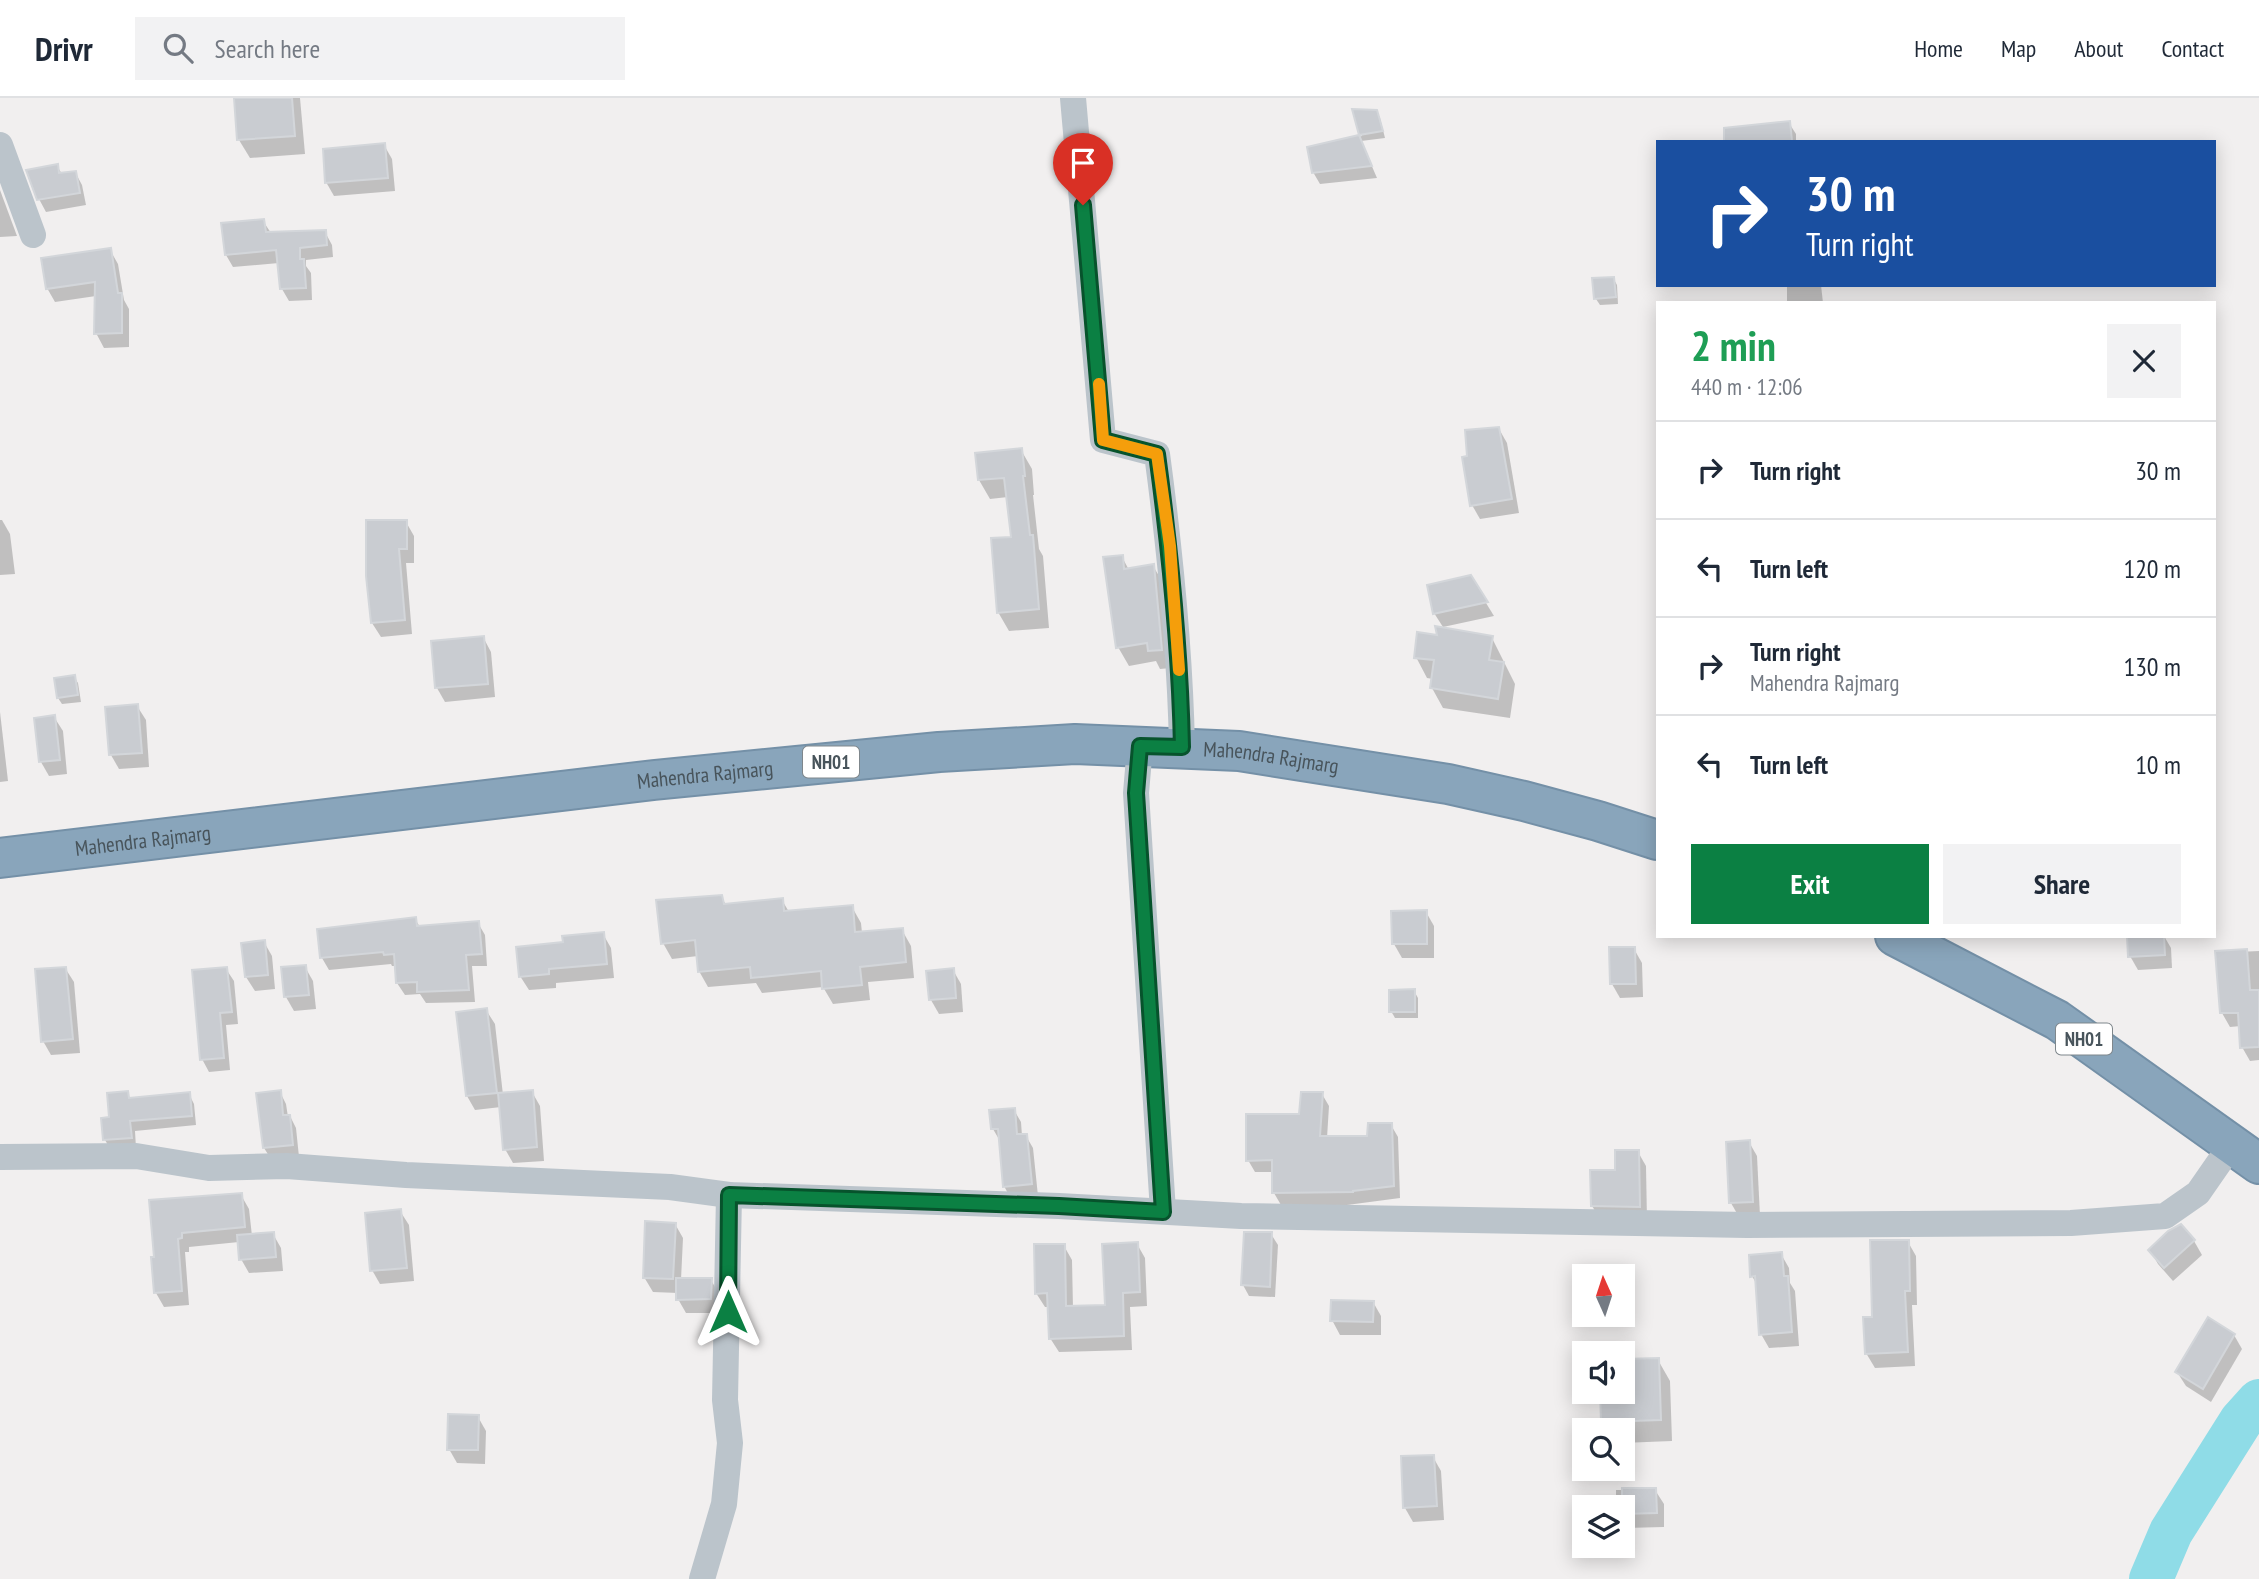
<!DOCTYPE html>
<html lang="en">
<head>
<meta charset="utf-8">
<style>
  body { margin:0; font-family:"PT Sans Narrow",sans-serif; background:#f2f2f3; color:#1f2937; height:100vh; display:flex; flex-direction:column; font-size:26px; white-space:nowrap }
  * { box-sizing:border-box; margin:0 }
  p { font-size:23px; color:#747a83 }
  .icon { flex:none; width:38px; height:38px; fill:none; stroke:currentColor; stroke-width:2; stroke-linecap:round; stroke-linejoin:round }
  .map { position:relative; flex:1; overflow:hidden }
  .details { position:absolute; left:1656px; top:203px; width:560px; height:637px; display:flex; flex-direction:column; background:#fff; border-radius:0px; box-shadow:0 4px 18px #0003 }
  .details>* { flex:none }
  .top-card { position:absolute; left:1656px; top:42px; width:560px; height:147px; border-radius:0px; box-shadow:0 4px 18px #0003; background:#1a4fa0; color:#fff; overflow:hidden }
  .needle { width:46px; rotate:357deg }
  .tools { position:absolute; left:1572px; top:1166px; display:grid; gap:14px }
  .tools a { display:grid; place-items:center; width:63px; height:63px; border-radius:0px; background:#fff; box-shadow:0 4px 18px #0003; font-size:35px }
  .pin { position:absolute; display:grid; place-items:center; width:60px; height:60px; color:#fff; margin:-72px -30px; border-radius:50% 50% 50% 0; rotate:-45deg; box-shadow:0 0 7px #0007 }
  .pin .icon { rotate:45deg }
  .me { position:absolute; width:77px; margin:-38px; rotate:0deg; stroke-linejoin:round; filter:drop-shadow(0 0 5px #0008) }
  .turn { display:flex; align-items:center; gap:24px; height:147px; padding:0 35px; font-size:32px }
  .turn .icon { width:91px; height:91px; stroke-width:2.5 }
  .turn b { display:block; font-size:49px; line-height:60px }
  .round { display:grid; place-items:center; flex:none; width:74px; height:74px; border-radius:0px; background:#f2f2f3 }
  .summary { display:flex; align-items:center; justify-content:space-between; height:119px; padding:0 35px }
  h1 { font-size:42px; font-weight:600; line-height:52px; color:#1e9e55 }
  .button { display:flex; gap:14px; margin-top:auto; padding:14px 35px }
  .button a { flex:1; height:80px; border-radius:0px; background:#0b8043; color:#fff; font-size:28px; font-weight:600; line-height:80px; text-align:center }
  .button a+a { background:#f2f2f3; color:#1f2937 }
  ul { padding:0; list-style:none }
  li { display:flex; align-items:center; gap:21px; height:98px; padding:0 35px; border-top:2px solid #e0e1e3 }
  li div { flex:1 }
  li b { display:block; font-size:26px }
  li em { font-style:normal }
  header { display:flex; align-items:center; gap:42px; box-sizing:border-box; height:98px; padding:0 35px; background:#fff; border-bottom:2px solid #e0e1e3 }
  header strong { font-size:33px }
  nav { display:flex; gap:38px; margin-inline-start:auto; font-size:24px }
  .search { width:490px; height:63px; background:#f2f2f3; display:flex; align-items:center; gap:18px; box-sizing:border-box; padding:0 24px; border-radius:0px; color:#747a83; font-size:26px }
  .map>svg:first-child { display:block }
  .shadow { fill:#0003 }
  .lines { fill:none; stroke-linecap:round; stroke-linejoin:round }
  .river { stroke:#8fdce7; stroke-width:44 }
  .building { fill:#c9ccd1; stroke:#d3d6da; stroke-width:2 }
  .highway-casing { stroke:#7490a7; stroke-width:42 }
  .street { stroke:#bbc4cb; stroke-width:26 }
  .highway { stroke:#89a5bb; stroke-width:38 }
  .route-casing { stroke:#07532c; stroke-width:18 }
  .route { stroke:#0b8043; stroke-width:12 }
  .slow { stroke:#f59e0b; stroke-width:12 }
  .labels { text-anchor:middle; stroke-width:5; stroke-linejoin:round; paint-order:stroke }
  .shield { fill:#fff; stroke:#7f878c; stroke-width:2 }
  .shield-label { font-size:19px; font-weight:bold; fill:#48545b }
  .street-label { font-size:21px; fill:#48545b; stroke:#fff }
</style>
</head>
<body>
<header>
<strong>Drivr</strong>
<div class="search"><svg class="icon" aria-label="search" viewBox="0 0 24 24"><circle cx="10" cy="10" r="6"/><path d="M15 15l6 6"/></svg>Search here</div>
<nav><a>Home</a><a>Map</a><a>About</a><a>Contact</a></nav>
</header>
<div class="map">
<svg width="2259" height="1481" viewBox="0 0 2259 1481">
  <rect width="100%" height="100%" fill="#f1efef"/>
  <g class="shadow">
    <path d="M236,0H300L305,56L250,60L239,42Z"/>
    <path d="M1354,13H1376L1380,20L1385,40L1361,43L1377,80L1320,86L1313,74L1309,50L1362,38Z"/>
    <path d="M1789,25L1796,36V44H1763L1761,28Z"/>
    <path d="M384,47L392,61L395,93L334,98L326,84Z"/>
    <path d="M57,68L62,76L75,74L82,87L86,107L46,114L39,101Z"/>
    <path d="M0,92L17,138L0,139Z"/>
    <path d="M263,123L271,135L325,134L332,147L333,159L306,162V168L311,175L312,202L289,203L282,191L279,165L233,169L226,157Z"/>
    <path d="M110,152L118,166L124,202L129,211V249L104,250L96,235V198L55,204L47,190Z"/>
    <path d="M1613,180L1617,187L1618,206L1600,207L1596,201L1594,182Z"/>
    <path d="M1787,187H1821L1823,205H1787Z"/>
    <path d="M1499,331L1507,345L1519,415L1480,421L1472,407Z"/>
    <path d="M1021,352L1032,371L1034,397H1033L1039,451L1043,458L1049,530L1009,533L998,514L1013,440L1008,399L990,401L979,382Z"/>
    <path d="M0,422H2L10,436L15,476L0,477Z"/>
    <path d="M406,424L414,438V465H406L412,536L381,539L372,525L368,477Z"/>
    <path d="M1122,459L1129,472L1153,468L1164,486L1171,570L1160,571L1156,563L1129,568L1118,549Z"/>
    <path d="M1470,479L1494,518L1443,529L1434,515Z"/>
    <path d="M483,539L491,554L495,599L445,604L437,590Z"/>
    <path d="M1440,539L1492,540L1515,586L1510,620L1443,610L1432,590L1433,581L1427,580L1416,559Z"/>
    <path d="M74,579L78,585L81,604L62,606L58,600L56,581Z"/>
    <path d="M137,608L146,622L149,669L119,671L111,657Z"/>
    <path d="M0,614L8,683L0,684Z"/>
    <path d="M54,619L63,633L67,676L49,678L41,664L36,621Z"/>
    <path d="M721,799L727,808L782,802L789,814L852,809L861,825L862,835L902,832L911,848L914,880L868,884L870,902L833,906L823,889L762,895L756,885L708,889L699,873L698,858L672,861L663,845Z"/>
    <path d="M1426,814L1434,828V860H1402L1394,846Z"/>
    <path d="M415,821L420,829L478,825L485,837L487,868H472L475,904L426,905L420,896L405,897L397,885L396,868H392L391,866L329,872L322,860Z"/>
    <path d="M603,836L611,850L614,880L556,885V890L529,892L520,878L564,846Z"/>
    <path d="M2129,838H2164L2171,850L2172,870L2138,872L2130,858Z"/>
    <path d="M264,844L272,858L275,891L255,893L246,879Z"/>
    <path d="M1634,851L1642,865L1643,899L1620,900L1612,886Z"/>
    <path d="M2259,853V962L2250,963L2242,949L2241,928L2230,929L2222,915L2216,855Z"/>
    <path d="M305,869L313,883L316,911L294,913L286,899Z"/>
    <path d="M65,870L74,884L80,955L51,957L43,943Z"/>
    <path d="M226,871L234,883L238,926L226,927L230,972L209,974L202,961Z"/>
    <path d="M953,872L961,886L963,914L939,916L931,902L928,874Z"/>
    <path d="M1414,893L1418,900V920H1395L1391,913Z"/>
    <path d="M486,912L495,926L503,997L532,994L540,1008L544,1063L513,1065L505,1051L501,1009L475,1012L467,998Z"/>
    <path d="M280,994L286,1006L288,1019L290,1018L296,1030L299,1059L271,1061L264,1050Z"/>
    <path d="M127,995L131,1002L189,996L194,1006L196,1027L135,1033L136,1050L111,1052L105,1042L103,1022L111,1021Z"/>
    <path d="M1322,996L1329,1008L1327,1040H1369L1391,1027L1398,1039L1400,1100L1347,1107H1281L1274,1095V1074H1255L1248,1062L1300,1017Z"/>
    <path d="M1014,1012L1021,1024L1022,1038H1026L1033,1050L1038,1098L1011,1101L1004,1088L1000,1043L993,1031Z"/>
    <path d="M1749,1044L1757,1058L1760,1118L1739,1119L1731,1105Z"/>
    <path d="M1638,1054L1646,1068L1647,1123L1601,1122L1592,1108Z"/>
    <path d="M241,1097L249,1111L252,1138L273,1136L281,1150L283,1173L249,1175L241,1161L239,1144L189,1149V1154H185L189,1207L164,1209L156,1195V1160L151,1104Z"/>
    <path d="M400,1113L409,1127L414,1183L380,1186L372,1172Z"/>
    <path d="M675,1126L683,1140L681,1182H711L719,1196L718,1215H686L678,1201V1195L653,1194L644,1179Z"/>
    <path d="M1271,1136L1278,1147L1275,1199L1249,1198L1243,1187Z"/>
    <path d="M2194,1143L2202,1157L2173,1183L2158,1166L2150,1152Z"/>
    <path d="M1908,1144L1916,1158L1917,1207H1912L1915,1268L1875,1270L1866,1255L1874,1220Z"/>
    <path d="M1137,1146L1145,1160L1147,1208L1130,1209L1132,1252L1059,1254L1050,1240L1049,1209H1045L1036,1195L1064,1148L1072,1162L1073,1210L1107,1209Z"/>
    <path d="M1781,1156L1789,1170L1790,1185L1795,1193L1799,1248L1769,1250L1761,1236L1757,1187L1752,1178Z"/>
    <path d="M1373,1204L1381,1218V1237H1340L1332,1222Z"/>
    <path d="M2234,1237L2242,1251L2211,1304L2186,1288L2177,1274Z"/>
    <path d="M1658,1262L1670,1283L1672,1343L1622,1345V1332H1608L1603,1323L1622,1293Z"/>
    <path d="M478,1319L486,1333L485,1366L457,1365L449,1351Z"/>
    <path d="M1433,1359L1441,1373L1444,1422L1413,1424L1405,1410Z"/>
    <path d="M1616,1392H1655L1664,1406V1429L1625,1430L1622,1425V1409H1616Z"/>
  </g>
  <g class="lines">
    <path class="river" d="M2151,1481L2171,1434L2241,1323L2259,1303"/>
  </g>
  <g class="building">
    <path d="M234,0H292L295,38L237,42Z"/>
    <path d="M1352,11L1377,12L1383,33L1359,37Z"/>
    <path d="M1790,23L1792,43L1724,44V30Z"/>
    <path d="M1359,37L1372,68L1312,75L1307,49Z"/>
    <path d="M385,45L388,80L325,85L323,51Z"/>
    <path d="M58,66L59,75L76,73L80,95L37,102L26,72Z"/>
    <path d="M264,121L266,134L326,132L327,147L300,150V161H304L306,190L280,191L276,152L225,157L221,125Z"/>
    <path d="M111,150L118,195H122V235L94,236L95,184L46,191L41,160Z"/>
    <path d="M1614,179L1616,199L1594,201L1592,180Z"/>
    <path d="M1499,329L1512,401L1470,408L1462,359L1467,358L1465,332Z"/>
    <path d="M1022,350L1025,378H1023L1030,437H1033L1039,511L997,515L991,440L1011,439L1004,380L978,382L975,355Z"/>
    <path d="M366,422H407V451H399L405,522L371,525L366,478Z"/>
    <path d="M1123,457L1124,471L1154,466L1162,552L1148,553L1147,545L1116,550L1103,459Z"/>
    <path d="M1471,477L1488,504L1433,516L1427,487Z"/>
    <path d="M1435,528L1493,538L1489,562L1504,564L1498,601L1430,590L1434,562L1414,560L1417,534L1437,537Z"/>
    <path d="M484,538L488,586L435,590L431,543Z"/>
    <path d="M75,577L78,597L57,600L54,580Z"/>
    <path d="M138,606L142,655L109,657L105,609Z"/>
    <path d="M55,617L60,662L39,664L34,620Z"/>
    <path d="M722,797L724,806L783,800L784,813L853,807L855,834L903,830L906,864L860,869L862,887L822,891L821,873L751,880L750,869L698,874L695,842L661,846L656,802Z"/>
    <path d="M1427,812V846H1392L1391,813Z"/>
    <path d="M416,819L417,828L479,823L482,856L466,857L469,892L417,894V884L396,885L394,856L384,857L383,854L320,860L317,831Z"/>
    <path d="M604,834L607,866L549,871V876L519,879L516,849L563,844L562,838Z"/>
    <path d="M2127,838H2164L2165,857L2128,859Z"/>
    <path d="M265,842L268,877L245,879L241,845Z"/>
    <path d="M1609,849H1635L1636,886H1610Z"/>
    <path d="M2247,851L2250,892H2259V949L2240,950L2238,915H2220L2215,853Z"/>
    <path d="M306,867L309,897L284,899L281,869Z"/>
    <path d="M66,869L73,941L41,944L35,871Z"/>
    <path d="M227,869L232,914L220,915L224,960L200,962L192,872Z"/>
    <path d="M954,870L956,900L929,902L926,873Z"/>
    <path d="M1415,891V914H1389V892Z"/>
    <path d="M487,910L497,995L466,998L456,914Z"/>
    <path d="M281,992L283,1017H290L293,1047L263,1050L256,995Z"/>
    <path d="M533,992L537,1049L503,1052L498,995Z"/>
    <path d="M128,993L129,1000L190,994L192,1018L130,1023L132,1040L103,1042L101,1020L109,1019L107,995Z"/>
    <path d="M1301,994H1323L1320,1038H1367L1368,1025H1392L1394,1088L1353,1093V1094L1272,1095V1062L1246,1063V1016H1299Z"/>
    <path d="M1015,1010L1017,1036H1027L1032,1086L1003,1089L998,1031H991L989,1012Z"/>
    <path d="M1750,1042L1753,1104L1729,1105L1726,1044Z"/>
    <path d="M1615,1052H1639L1640,1109L1591,1108L1590,1072H1615Z"/>
    <path d="M242,1095L245,1129L182,1135V1140L178,1141L182,1193L154,1195L151,1159H154L149,1102Z"/>
    <path d="M401,1111L407,1170L370,1173L365,1115Z"/>
    <path d="M645,1123L676,1125L673,1181L643,1180Z"/>
    <path d="M2181,1126L2195,1142L2164,1170L2148,1152L2168,1133Z"/>
    <path d="M274,1134L276,1159L239,1162L237,1137Z"/>
    <path d="M1244,1134H1272L1270,1189L1241,1187Z"/>
    <path d="M1870,1142H1909L1910,1193H1905L1908,1254L1865,1256L1863,1219H1872Z"/>
    <path d="M1138,1144L1140,1194L1123,1195L1124,1238L1049,1241L1047,1195L1035,1196L1034,1146H1065L1066,1208L1105,1207L1102,1146Z"/>
    <path d="M1782,1154L1784,1178H1788L1792,1234L1759,1237L1755,1178L1750,1179L1749,1157Z"/>
    <path d="M676,1180H712L711,1201L676,1202Z"/>
    <path d="M1331,1202L1374,1203L1373,1224L1330,1223Z"/>
    <path d="M2208,1219L2235,1236L2203,1291L2175,1274Z"/>
    <path d="M1659,1260L1661,1322L1601,1324L1600,1293H1622V1261Z"/>
    <path d="M448,1316L479,1317L478,1352H447Z"/>
    <path d="M1434,1357L1437,1408L1403,1410L1401,1358Z"/>
    <path d="M1622,1390H1656L1657,1415L1622,1416Z"/>
  </g>
  <g class="lines">
    <defs>
      <g id="highway">
        <path id="s1" d="M0,760L654,682L939,654L1075,646L1239,653L1448,686L1524,703L1598,723L1657,742"/>
        <path d="M1895,838L2057,922L2259,1066"/>
      </g>
    </defs>
    <use href="#highway" class="highway-casing"/>
    <g class="street">
      <path d="M1073,0L1103,342L1157,356C1170,453 1180,551 1182,649"/>
      <path d="M0,47L33,137"/>
      <path d="M1140,648L1136,695L1163,1113"/>
      <path d="M0,1059L136,1058L209,1070L287,1068L406,1077L670,1089L729,1097L1059,1108L1241,1118L1747,1127L2071,1125L2165,1118L2198,1095L2232,1046"/>
      <path d="M702,1481L724,1406L730,1345L725,1302L729,1097"/>
    </g>
    <use href="#highway" class="highway"/>
  </g>
  <g class="lines">
    <defs>
      <path id="route" d="M728,1214L729,1097L1059,1108L1163,1114L1136,695L1140,648L1182,649C1180,551 1170,453 1157,356L1103,342L1083,107"/>
    </defs>
    <use href="#route" class="route-casing"/>
    <use href="#route" class="route"/>
    <path class="slow" d="M1099,286L1103,342L1157,356L1170,448L1179,572"/>
  </g>
  <g class="labels">
    <g class="shield">
      <rect x="803" y="648.5" width="56" height="31" rx="5"/>
      <rect x="2056" y="925.5" width="56" height="31" rx="5"/>
    </g>
    <g class="shield-label">
      <text x="831" y="671">NH01</text>
      <text x="2084" y="948">NH01</text>
    </g>
    <g class="street-label">
      <text dy="7" stroke="none"><textPath href="#s1" startOffset="1278">Mahendra Rajmarg</textPath></text>
      <text dy="7" stroke="none"><textPath href="#s1" startOffset="710">Mahendra Rajmarg</textPath></text>
      <text dy="7" stroke="none"><textPath href="#s1" startOffset="144">Mahendra Rajmarg</textPath></text>
    </g>
  </g>
</svg>
<div class="tools">
<a><svg class="needle" viewBox="-14 -14 28 28"><path d="M0-13l5 13h-10z" fill="#e53935"/><path d="M0 13l5-13h-10z" fill="#747a83"/></svg></a>
<a><svg class="icon" aria-label="sound" viewBox="0 0 24 24"><path d="M4 9h4l5-4v14l-5-4H4zM17 9q2 3 0 6"/></svg></a>
<a><svg class="icon" aria-label="search" viewBox="0 0 24 24"><circle cx="10" cy="10" r="6"/><path d="M15 15l6 6"/></svg></a>
<a><svg class="icon" aria-label="layers" viewBox="0 0 24 24"><path d="M12 4l9 5-9 5-9-5zM3 14l9 5 9-5"/></svg></a>
</div>
<div class="pin" style="left:1083px;top:107px;background:#d93025"><svg class="icon" aria-label="arrive" viewBox="0 0 24 24"><path d="M6 21V4h12l-3 4 3 4H6"/></svg></div>
<svg class="me" style="left:728px;top:1214px" viewBox="-20 -20 40 40"><path d="M0-17L14 15 0 8-14 15z" fill="#0b8043" stroke="#fff" stroke-width="4"/></svg>
<div class="top-card">
<div class="turn"><svg class="icon" aria-label="right" viewBox="0 0 24 24"><path d="M7 20v-9h11M14 6l5 5-5 5"/></svg><div><b>30 m</b>Turn right</div></div>
</div>
<section class="details">
<div class="summary"><div><h1>2 min</h1><p>440 m · 12:06</p></div><a class="round"><svg class="icon" aria-label="close" viewBox="0 0 24 24"><path d="M6 6l12 12M18 6L6 18"/></svg></a></div>
<ul>
<li><svg class="icon" aria-label="right" viewBox="0 0 24 24"><path d="M7 20v-9h11M14 6l5 5-5 5"/></svg><div><b>Turn right</b></div><em>30 m</em></li>
<li><svg class="icon" aria-label="left" viewBox="0 0 24 24"><path d="M17 20v-9H6M10 6l-5 5 5 5"/></svg><div><b>Turn left</b></div><em>120 m</em></li>
<li><svg class="icon" aria-label="right" viewBox="0 0 24 24"><path d="M7 20v-9h11M14 6l5 5-5 5"/></svg><div><b>Turn right</b><p>Mahendra Rajmarg</p></div><em>130 m</em></li>
<li><svg class="icon" aria-label="left" viewBox="0 0 24 24"><path d="M17 20v-9H6M10 6l-5 5 5 5"/></svg><div><b>Turn left</b></div><em>10 m</em></li>
</ul>
<div class="button"><a>Exit</a><a>Share</a></div>
</section>
</div>
</body>
</html>
